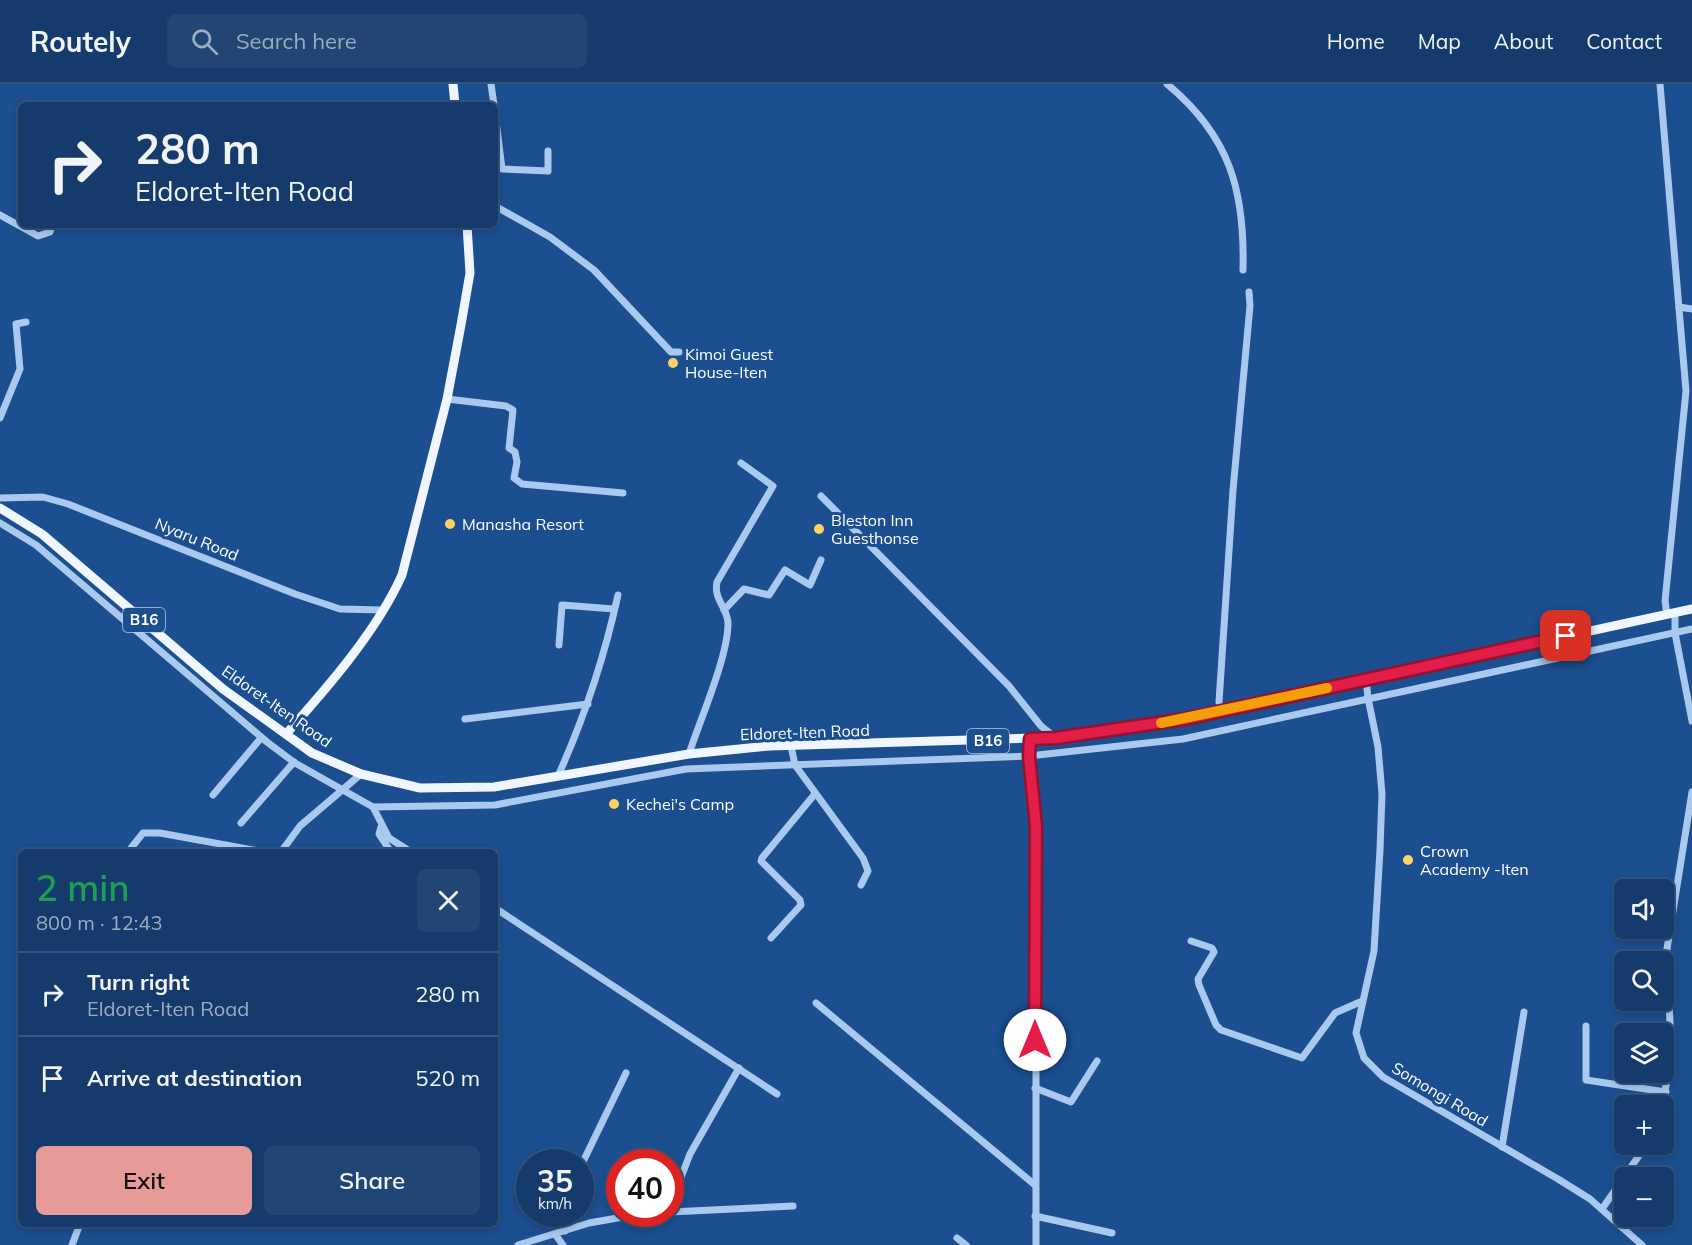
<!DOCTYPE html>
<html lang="en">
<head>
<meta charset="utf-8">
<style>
  body { margin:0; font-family:Mulish,sans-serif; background:#214673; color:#f1f3f6; height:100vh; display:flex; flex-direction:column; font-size:22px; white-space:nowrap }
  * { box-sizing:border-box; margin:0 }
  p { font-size:20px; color:#9dadc1 }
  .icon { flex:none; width:33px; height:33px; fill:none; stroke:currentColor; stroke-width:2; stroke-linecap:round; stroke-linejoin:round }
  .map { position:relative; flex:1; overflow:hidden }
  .side { position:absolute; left:18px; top:765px; width:480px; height:378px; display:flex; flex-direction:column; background:#143b6b; border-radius:9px; box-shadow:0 3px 9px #0003,0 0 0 2px #33557e }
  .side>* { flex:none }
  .hud { position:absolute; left:18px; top:18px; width:480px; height:126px; border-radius:9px; box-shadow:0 3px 9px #0003,0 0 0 2px #33557e; background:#143b6b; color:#f1f3f6; overflow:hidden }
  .fabs { position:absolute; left:1614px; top:795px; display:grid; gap:12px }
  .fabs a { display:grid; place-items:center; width:60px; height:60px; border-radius:9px; background:#143b6b; box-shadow:0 3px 9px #0003,0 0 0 2px #33557e; font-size:30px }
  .speed { position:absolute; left:516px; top:1065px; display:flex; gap:12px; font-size:30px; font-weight:700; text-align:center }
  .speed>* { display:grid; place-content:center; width:78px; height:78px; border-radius:50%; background:#143b6b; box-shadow:0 3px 9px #0003,0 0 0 2px #33557e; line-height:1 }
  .speed small { font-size:15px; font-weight:400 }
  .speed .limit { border:9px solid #d22; background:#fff; color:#111 }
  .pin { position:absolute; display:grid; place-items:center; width:51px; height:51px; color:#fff; margin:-26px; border-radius:12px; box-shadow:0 3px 9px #0006 }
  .me { position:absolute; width:66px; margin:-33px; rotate:0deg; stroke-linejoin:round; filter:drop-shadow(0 0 4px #0008) }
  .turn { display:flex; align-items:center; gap:21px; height:126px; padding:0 18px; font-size:27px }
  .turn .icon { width:78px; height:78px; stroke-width:2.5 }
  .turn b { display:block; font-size:42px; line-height:51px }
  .round { display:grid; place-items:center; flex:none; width:63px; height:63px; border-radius:9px; background:#214673 }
  .summary { display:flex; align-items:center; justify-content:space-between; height:102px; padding:0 18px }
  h1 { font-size:36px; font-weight:600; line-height:45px; color:#1e9e55 }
  .action { display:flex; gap:12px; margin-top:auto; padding:12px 18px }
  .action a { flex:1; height:69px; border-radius:9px; background:#e69b98; color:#111; font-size:24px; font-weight:600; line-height:69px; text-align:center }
  .action a+a { background:#214673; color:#f1f3f6 }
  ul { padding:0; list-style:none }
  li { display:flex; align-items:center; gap:18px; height:84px; padding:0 18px; border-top:2px solid #33557e }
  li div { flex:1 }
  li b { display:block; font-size:22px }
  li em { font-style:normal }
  header { display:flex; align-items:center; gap:36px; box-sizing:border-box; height:84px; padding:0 30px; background:#143b6b; border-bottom:2px solid #33557e }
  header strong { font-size:28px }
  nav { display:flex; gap:33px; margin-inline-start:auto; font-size:21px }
  .search { width:420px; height:54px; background:#214673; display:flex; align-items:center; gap:15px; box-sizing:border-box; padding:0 21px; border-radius:9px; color:#9dadc1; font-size:22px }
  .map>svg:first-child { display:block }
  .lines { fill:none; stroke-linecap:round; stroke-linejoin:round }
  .minor { stroke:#a9c9ee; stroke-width:7 }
  .major { stroke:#f0f6ff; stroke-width:9 }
  .route-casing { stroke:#92132f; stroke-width:15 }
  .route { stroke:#e11d48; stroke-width:10 }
  .slow { stroke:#f59e0b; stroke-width:10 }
  .poi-dot { fill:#ffd166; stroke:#1b4f8f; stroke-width:2 }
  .labels { text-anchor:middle; stroke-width:6; stroke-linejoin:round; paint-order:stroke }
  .shield { fill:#1b4f8f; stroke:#bbcadd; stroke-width:1.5 }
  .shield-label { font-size:15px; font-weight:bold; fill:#fff }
  .poi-label { font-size:16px; fill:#fff; stroke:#1b4f8f; text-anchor:start }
  .street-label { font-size:16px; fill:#fff; stroke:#1b4f8f }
</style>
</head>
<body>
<header>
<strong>Routely</strong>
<div class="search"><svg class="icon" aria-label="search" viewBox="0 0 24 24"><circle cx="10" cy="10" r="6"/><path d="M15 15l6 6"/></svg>Search here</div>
<nav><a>Home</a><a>Map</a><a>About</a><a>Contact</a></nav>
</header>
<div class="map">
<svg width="1692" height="1161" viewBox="0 0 1692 1161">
  <rect width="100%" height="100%" fill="#1b4f8f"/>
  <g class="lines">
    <g class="minor">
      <path d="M491,0L494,21"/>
      <path d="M1167,0C1230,52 1245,107 1243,186"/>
      <path d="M1660,0L1686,307L1665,517L1667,531"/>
      <path d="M495,29L502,85L548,87V67"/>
      <path d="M495,122L550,153L594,186L671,268H679"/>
      <path d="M0,131L38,152L50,148L52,142"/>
      <path d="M1679,223L1692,225"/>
      <path d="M447,315L506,322L513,326L509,364L515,368L517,378L514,394L522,400L623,409"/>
      <path d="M0,334L20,285L16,240L26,238"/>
      <path d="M821,412L1009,602L1041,642L1056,654"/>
      <path d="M0,414L43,413L68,420L295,510L340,525L382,526"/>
      <path d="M0,439L36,461L267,658L295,679L373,723L389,754L411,768"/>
      <path d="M724,526L744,505L769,511L785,486L810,501L821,476"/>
      <path d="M1675,529V549L1692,637"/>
      <path d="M559,561L562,521L614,525"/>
      <path d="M1366,595L1368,614L1378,663L1382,710L1380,766L1374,867L1356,949L1364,974L1383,993L1558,1095L1590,1115L1642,1161"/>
      <path d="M1219,618L1233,406L1250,222L1249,208"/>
      <path d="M465,635L588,620"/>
      <path d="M1030,655L1036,742V1161"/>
      <path d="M791,662L795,681L863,774L868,787L861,801"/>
      <path d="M689,670C700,636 727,575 728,541C729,525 713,516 717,498L773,402L741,379"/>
      <path d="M558,692C585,632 604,575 618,511"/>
      <path d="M213,711L261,654"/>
      <path d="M373,723L495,721L686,685L1029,672L1183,655L1692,545"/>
      <path d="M241,739L294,678"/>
      <path d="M381,743L379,750L391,768"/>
      <path d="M128,768L143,749H160L264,768"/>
      <path d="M281,768L300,742L361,690"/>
      <path d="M495,824L777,1010"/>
      <path d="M771,854L801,821L800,816L761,777L762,774L814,711"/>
      <path d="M1191,857L1212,864L1214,868L1198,895L1199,901L1216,941L1221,946L1302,974L1335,929L1360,918"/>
      <path d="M816,919L1035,1101"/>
      <path d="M1586,942V996L1666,1008"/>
      <path d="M1035,1004L1071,1018L1097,977"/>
      <path d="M1662,1022L1672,971L1666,871L1692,708"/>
      <path d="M1502,1063L1524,928"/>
      <path d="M580,1084L626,989"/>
      <path d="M670,1122L690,1070L739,984"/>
      <path d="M1602,1125L1647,1060"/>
      <path d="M670,1128L793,1122"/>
      <path d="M1035,1132L1112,1149"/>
      <path d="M565,1147L568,1130"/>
      <path d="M555,1150L563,1161"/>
      <path d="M957,1154L966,1161"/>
      <path d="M72,1161L80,1140"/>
      <path d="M518,1161L589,1139L640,1130"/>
    </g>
    <g class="major">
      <path d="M453,0L455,21"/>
      <path d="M0,424L42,450L223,605L312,669L361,690L420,704L494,703L689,670L770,662L1067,653L1184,635L1692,525"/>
      <path d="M286,650C327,604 377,547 402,491L447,315L461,241L470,189L467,141"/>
    </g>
  </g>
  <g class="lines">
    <defs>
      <path id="route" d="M1035,956L1036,742L1029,672L1030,655L1056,654L1185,635L1566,552"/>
    </defs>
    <use href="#route" class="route-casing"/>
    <use href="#route" class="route"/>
    <path class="slow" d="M1161,639L1327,604"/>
  </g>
  <g class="poi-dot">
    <circle cx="673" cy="279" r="6"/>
    <circle cx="450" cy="440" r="6"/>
    <circle cx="819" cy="445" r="6"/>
    <circle cx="614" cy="720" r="6"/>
    <circle cx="1408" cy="776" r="6"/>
  </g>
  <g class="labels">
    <g class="shield">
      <rect x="123" y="524" width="42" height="24" rx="4.5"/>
      <rect x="967" y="645" width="42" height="24" rx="4.5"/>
    </g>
    <g class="shield-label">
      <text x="144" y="541">B16</text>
      <text x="988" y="662">B16</text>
    </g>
    <g class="poi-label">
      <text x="685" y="276">Kimoi Guest<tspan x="685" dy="18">House-Iten</tspan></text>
      <text x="831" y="442">Bleston Inn<tspan x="831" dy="18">Guesthonse</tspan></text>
      <text x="462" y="446">Manasha Resort</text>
      <text x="626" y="726">Kechei's Camp</text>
      <text x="1420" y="773">Crown<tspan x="1420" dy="18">Academy -Iten</tspan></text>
    </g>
    <g class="street-label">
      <text transform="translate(197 455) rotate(22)" y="6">Nyaru Road</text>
      <text transform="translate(277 622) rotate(35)" y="6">Eldoret-Iten Road</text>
      <text transform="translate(805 648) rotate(-2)" y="6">Eldoret-Iten Road</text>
      <text transform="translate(1440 1010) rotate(31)" y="6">Somongi Road</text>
    </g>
  </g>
</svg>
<div class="fabs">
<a><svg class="icon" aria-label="sound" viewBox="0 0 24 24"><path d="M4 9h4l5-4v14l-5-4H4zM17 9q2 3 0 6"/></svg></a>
<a><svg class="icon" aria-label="search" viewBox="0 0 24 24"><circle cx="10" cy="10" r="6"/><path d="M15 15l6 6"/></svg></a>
<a><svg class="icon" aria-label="layers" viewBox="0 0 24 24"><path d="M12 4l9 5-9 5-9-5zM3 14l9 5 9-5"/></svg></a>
<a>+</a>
<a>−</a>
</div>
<div class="speed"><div>35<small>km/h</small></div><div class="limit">40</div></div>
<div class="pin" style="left:1566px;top:552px;background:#d93025"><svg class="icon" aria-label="arrive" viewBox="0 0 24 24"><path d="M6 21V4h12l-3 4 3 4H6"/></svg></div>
<svg class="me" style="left:1035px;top:956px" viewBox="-20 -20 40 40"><circle r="19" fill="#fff"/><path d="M0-13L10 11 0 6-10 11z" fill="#e11d48"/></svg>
<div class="hud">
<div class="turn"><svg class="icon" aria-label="right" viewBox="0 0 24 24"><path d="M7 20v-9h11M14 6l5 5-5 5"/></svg><div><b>280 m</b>Eldoret-Iten Road</div></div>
</div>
<section class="side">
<div class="summary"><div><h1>2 min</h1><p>800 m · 12:43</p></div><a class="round"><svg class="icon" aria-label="close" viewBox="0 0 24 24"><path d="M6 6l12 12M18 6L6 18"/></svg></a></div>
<ul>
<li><svg class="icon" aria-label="right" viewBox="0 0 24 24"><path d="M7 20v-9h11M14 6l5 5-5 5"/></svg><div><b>Turn right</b><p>Eldoret-Iten Road</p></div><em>280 m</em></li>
<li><svg class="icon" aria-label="arrive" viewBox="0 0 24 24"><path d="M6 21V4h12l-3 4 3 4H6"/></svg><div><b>Arrive at destination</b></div><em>520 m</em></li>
</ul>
<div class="action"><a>Exit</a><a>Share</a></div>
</section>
</div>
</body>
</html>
